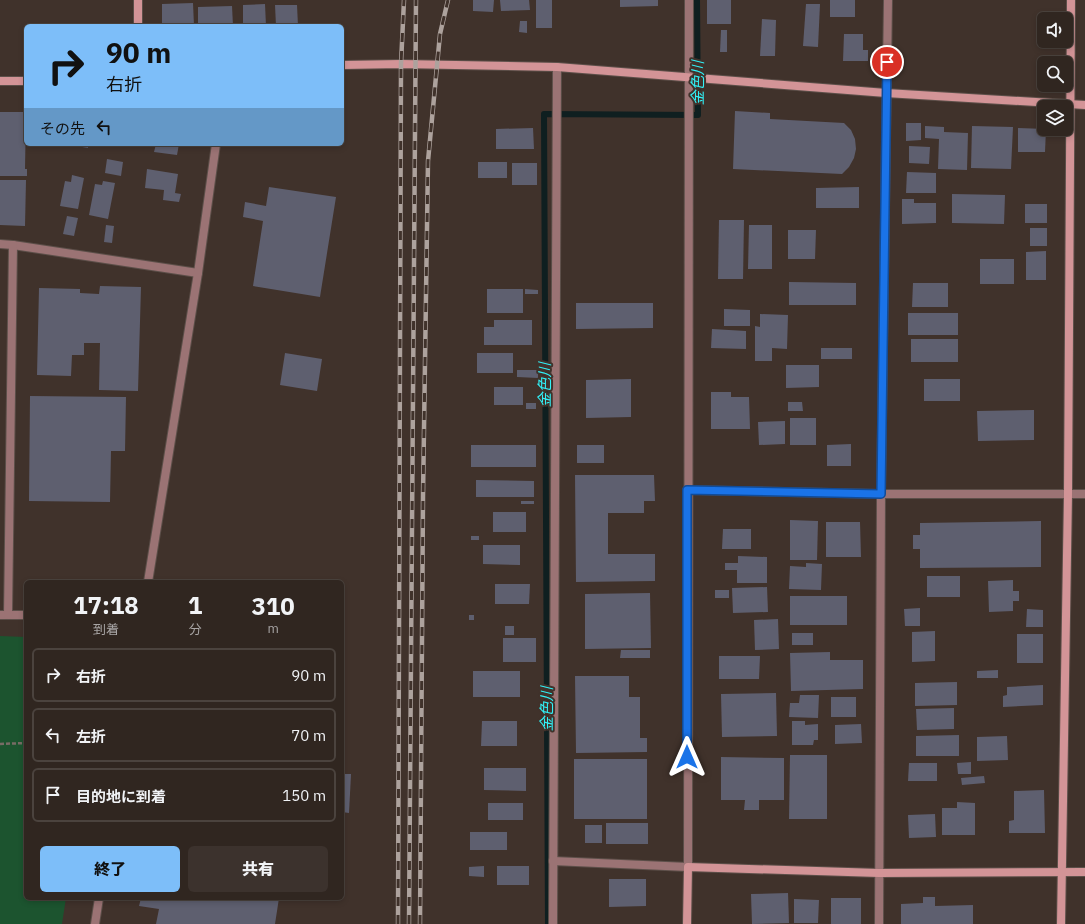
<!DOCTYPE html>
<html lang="ja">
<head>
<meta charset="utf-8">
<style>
  body { margin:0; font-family:"IBM Plex Sans","Noto Sans JP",sans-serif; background:#3c322d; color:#f1f3f6; height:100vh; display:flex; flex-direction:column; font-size:15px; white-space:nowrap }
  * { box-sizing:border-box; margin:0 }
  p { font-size:13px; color:#a8a5a5 }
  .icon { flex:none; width:22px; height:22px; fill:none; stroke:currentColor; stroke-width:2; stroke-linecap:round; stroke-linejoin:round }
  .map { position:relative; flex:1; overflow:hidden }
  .sheet { position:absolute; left:24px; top:580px; width:320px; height:320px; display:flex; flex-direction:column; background:#302620; border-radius:6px; box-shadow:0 2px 6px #0003,0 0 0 1px #4b433e }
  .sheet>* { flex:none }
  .guide { position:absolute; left:24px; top:24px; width:320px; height:122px; border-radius:6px; box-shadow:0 2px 6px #0003,0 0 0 1px #4b433e; background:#7dbef9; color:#111; overflow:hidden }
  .fabs { position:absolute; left:1037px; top:12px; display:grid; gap:8px }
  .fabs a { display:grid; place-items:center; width:36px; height:36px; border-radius:6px; background:#302620; box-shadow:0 2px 6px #0003,0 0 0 1px #4b433e; font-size:20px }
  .pin { position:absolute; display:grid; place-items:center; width:34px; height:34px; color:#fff; margin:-17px; border:2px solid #fff; border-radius:50%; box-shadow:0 1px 4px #0007 }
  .me { position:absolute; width:44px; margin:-22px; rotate:0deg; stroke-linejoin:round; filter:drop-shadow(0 0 3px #0008) }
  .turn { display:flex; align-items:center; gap:14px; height:84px; padding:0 16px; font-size:18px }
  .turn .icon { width:52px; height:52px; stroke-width:2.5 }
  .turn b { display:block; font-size:28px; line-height:34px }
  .then { display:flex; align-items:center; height:38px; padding:0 16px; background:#0003; gap:8px; font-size:15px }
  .eta { display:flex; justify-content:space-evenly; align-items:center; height:68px; text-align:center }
  .eta b { font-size:24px; font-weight:800; line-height:28px }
  .cta { display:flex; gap:8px; margin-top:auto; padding:8px 16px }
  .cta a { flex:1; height:46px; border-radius:6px; background:#7dbef9; color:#111; font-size:16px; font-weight:800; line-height:46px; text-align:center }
  .cta a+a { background:#3c322d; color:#f1f3f6 }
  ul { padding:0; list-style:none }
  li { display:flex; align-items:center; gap:12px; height:54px; margin:0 8px 6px; padding:0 8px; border:2px solid #4b433e; border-radius:6px }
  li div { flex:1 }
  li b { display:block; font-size:15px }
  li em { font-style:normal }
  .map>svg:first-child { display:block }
  .green { fill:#1c542f }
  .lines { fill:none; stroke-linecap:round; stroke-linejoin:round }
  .stream { stroke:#0f1f20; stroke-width:6 }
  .building { fill:#5e5f6f }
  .street-casing { stroke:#5c4f49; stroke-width:10 }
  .secondary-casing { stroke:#5c4f49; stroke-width:10 }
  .path { stroke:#786c66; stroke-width:2.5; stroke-dasharray:4 2; stroke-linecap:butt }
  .street { stroke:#9b7374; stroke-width:8 }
  .secondary { stroke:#d39497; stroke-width:8 }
  .rail-casing { stroke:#ada29d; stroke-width:4.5 }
  .rail { stroke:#40322b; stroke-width:3; stroke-dasharray:9; stroke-linecap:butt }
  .route-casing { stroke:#114b97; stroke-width:10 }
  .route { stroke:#1a73e8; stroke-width:7 }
  .labels { text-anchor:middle; stroke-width:4; stroke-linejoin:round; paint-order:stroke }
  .water-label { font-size:15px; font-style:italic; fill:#31f2f8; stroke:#40322b }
</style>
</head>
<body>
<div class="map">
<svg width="1085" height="924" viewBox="0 0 1085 924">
  <rect width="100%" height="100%" fill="#40322b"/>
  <path class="green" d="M0,636L26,637V898H66L62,924H0Z"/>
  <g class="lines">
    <path class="stream" d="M548,924L544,114L698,115L697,0"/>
  </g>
  <g class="building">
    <path d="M473,0H494L493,12L473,11Z"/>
    <path d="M500,0H529L530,10L501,11Z"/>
    <rect x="536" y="0" width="16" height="28"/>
    <path d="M620,0H658V6L620,7Z"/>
    <rect x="707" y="0" width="24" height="24"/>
    <rect x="830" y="0" width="25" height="17"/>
    <path d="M193,3L194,26H162V4Z"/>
    <path d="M265,4L266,26H243V5Z"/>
    <path d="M806,4H820L818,47L803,46Z"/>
    <path d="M275,5H297L298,26H276Z"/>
    <path d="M232,6L233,26H198V7Z"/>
    <path d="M762,19L776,20L775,56H760Z"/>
    <path d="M520,21H527V33L519,32Z"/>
    <path d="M721,30H727V52H720Z"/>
    <path d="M844,34H863V50H868V61H843Z"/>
    <path d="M735,111L770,113V119L844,123L851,130L855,139L856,149L854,158L849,167L842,174L733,169Z"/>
    <path d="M0,112H26L25,169H27V176H0Z"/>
    <path d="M906,123H921V140L906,141Z"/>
    <path d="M925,126L944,127V132L968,133L967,170L938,169L939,139L925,138Z"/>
    <path d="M972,126L1013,127L1011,169L971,168Z"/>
    <path d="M533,128L534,149H496V129Z"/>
    <path d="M1018,128L1046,129L1045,152H1018Z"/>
    <path d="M65,144H88V148Z"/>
    <path d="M156,144H179L177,155L154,152Z"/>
    <path d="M909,146L930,147L929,164L909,163Z"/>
    <path d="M107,159L123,162L121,176L105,173Z"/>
    <rect x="478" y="162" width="29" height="16"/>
    <rect x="512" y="163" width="25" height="22"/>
    <path d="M147,169L178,174L175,193L181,194L179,202L163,200L164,190L145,188Z"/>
    <path d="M907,172L936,173V193H906Z"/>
    <path d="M72,175L84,178L78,209L60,206L65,181L71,182Z"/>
    <path d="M0,180H26L25,226L0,225Z"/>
    <path d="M103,181L115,183L108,219L89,215L95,184L102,185Z"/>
    <path d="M269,187L336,197L320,297L253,286L263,221L243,217L245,202L266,206Z"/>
    <path d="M859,187V208H816V188Z"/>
    <path d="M952,194L1005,195L1004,224L952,223Z"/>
    <path d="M902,199H914V203H936V223L902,224Z"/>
    <rect x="1025" y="204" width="22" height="19"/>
    <path d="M67,216L78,218L74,236L63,234Z"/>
    <path d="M719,220H744L743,279H718Z"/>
    <path d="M106,225L114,226L112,243L104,242Z"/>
    <path d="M749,225H772V269H748Z"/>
    <rect x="1030" y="228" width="17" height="18"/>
    <path d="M788,230H816L815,259H788Z"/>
    <path d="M1046,251V280H1026V252Z"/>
    <rect x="980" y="259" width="34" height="25"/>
    <path d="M789,282L856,283V305H789Z"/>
    <path d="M913,283H948V307H912Z"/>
    <path d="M100,286L141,287L138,391L99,390L100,343H84V355H72L71,376L37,375L39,288L80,289V293L99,294Z"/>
    <rect x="487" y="289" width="36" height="24"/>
    <path d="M525,289L538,290V294H525Z"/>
    <path d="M576,303H653V328L576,329Z"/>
    <path d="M724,309L750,310V326H724Z"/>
    <rect x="908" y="313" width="50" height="22"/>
    <path d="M760,314L788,315L787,349L772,348V361H755V326L760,327Z"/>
    <path d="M494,320H532V345H484V327H494Z"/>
    <path d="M712,329L746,331V349L711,348Z"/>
    <rect x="911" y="339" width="47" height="23"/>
    <rect x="821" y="348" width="31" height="11"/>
    <path d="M285,353L322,359L317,391L280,385Z"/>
    <rect x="477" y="353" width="36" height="20"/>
    <path d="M786,365H819V387L786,388Z"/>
    <path d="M517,370H538V378L517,377Z"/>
    <path d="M631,379V417L586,418V380Z"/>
    <rect x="924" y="379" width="36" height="22"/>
    <rect x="494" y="387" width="29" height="18"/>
    <path d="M711,392H731V397H749L750,429H711Z"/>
    <path d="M30,396L126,397L125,451H111L110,502L29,501Z"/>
    <path d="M788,402H802L803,411H788Z"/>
    <rect x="526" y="403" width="10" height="6"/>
    <path d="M1034,410V440L978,441L977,411Z"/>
    <rect x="790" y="418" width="26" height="27"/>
    <path d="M785,421V444L759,445L758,422Z"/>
    <path d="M851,444V466H827V445Z"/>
    <rect x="471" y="445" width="65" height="22"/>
    <rect x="577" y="445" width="27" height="18"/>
    <path d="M575,475H654L655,501H644V513H608V554H655V581L576,582Z"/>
    <path d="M476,480L534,481V497H476Z"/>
    <rect x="521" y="501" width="13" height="3"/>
    <rect x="493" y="512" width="33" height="20"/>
    <path d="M790,520L818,521L817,560H790Z"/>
    <path d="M1041,521V567L920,568V549H913V535H920V523Z"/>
    <path d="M826,522H860L861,557H826Z"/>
    <path d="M723,529H751V549H722Z"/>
    <rect x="471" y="536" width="8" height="4"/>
    <path d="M483,545H520V565L483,564Z"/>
    <path d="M738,556L767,557V583H737V570H725V563H738Z"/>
    <path d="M806,563L822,564L821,590L789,589L790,566L806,567Z"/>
    <rect x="927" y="576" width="33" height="21"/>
    <path d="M1013,580V591H1019V601H1013V611L989,612L988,581Z"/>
    <path d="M495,584H530L529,604H495Z"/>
    <path d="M767,587L768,612L733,613L732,588Z"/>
    <rect x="715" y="590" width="14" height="8"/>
    <path d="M650,593L651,648L585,649V594Z"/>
    <rect x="790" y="596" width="57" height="29"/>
    <path d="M920,608V626H905L904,609Z"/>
    <path d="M1027,609L1043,610V627H1026Z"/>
    <rect x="469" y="615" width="5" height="5"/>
    <path d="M778,619L779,649L755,650L754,620Z"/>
    <rect x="505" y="626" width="9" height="9"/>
    <path d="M935,631V661L912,662V632Z"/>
    <rect x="792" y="633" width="21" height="12"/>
    <rect x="1017" y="634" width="26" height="29"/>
    <rect x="503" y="638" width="33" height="24"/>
    <path d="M621,650H650V658H620Z"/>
    <path d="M830,652V660H863V689L791,691L790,653Z"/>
    <path d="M719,656H760L759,679H719Z"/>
    <path d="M998,670V678H977V671Z"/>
    <rect x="473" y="671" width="47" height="26"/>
    <path d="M575,676H629V697H640V738H647V752L576,753Z"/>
    <path d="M957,682V705L915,706V683Z"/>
    <path d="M1043,685V705L1003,707V696L1007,695V687Z"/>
    <path d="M776,693L777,736L722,737L721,694Z"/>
    <path d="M800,695H819L818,718L789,717L790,703H799Z"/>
    <rect x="831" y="697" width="25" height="20"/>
    <path d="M954,708V729L917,730L916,709Z"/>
    <path d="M482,721H517V746H481Z"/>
    <path d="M792,721H805V725L818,724V740H814L813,745H792Z"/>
    <path d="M861,724L862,743L835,744V725Z"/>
    <path d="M959,735V756H916V736Z"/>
    <path d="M1007,736L1008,760L977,761V737Z"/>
    <path d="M790,755H827V819H789Z"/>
    <path d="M721,757L784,758V800H759V810H744L745,800H721Z"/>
    <rect x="574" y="759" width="73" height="60"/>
    <path d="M971,762V774H958L957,763Z"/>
    <path d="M909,763H937V781H908Z"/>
    <path d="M484,768H526V791L484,790Z"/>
    <path d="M342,774H351L349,813L342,812Z"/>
    <path d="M984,776L985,783L962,785L961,778Z"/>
    <path d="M1044,790L1045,833H1009V821L1014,820V791Z"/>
    <path d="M957,802L975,803V835H942V808H957Z"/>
    <rect x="488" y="803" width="35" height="17"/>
    <path d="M935,814L936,837L909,838L908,815Z"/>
    <rect x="606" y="823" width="42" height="21"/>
    <rect x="585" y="825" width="17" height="18"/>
    <rect x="470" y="832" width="37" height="18"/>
    <path d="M484,866V877L469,876V867Z"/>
    <rect x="497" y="866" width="32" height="19"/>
    <path d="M609,879H646V906L609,907Z"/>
    <path d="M788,893L789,923L752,924L751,894Z"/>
    <path d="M923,897H935V906L973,905V924H901V904L923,903Z"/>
    <path d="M141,898H279L275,924H156L159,909L139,906Z"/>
    <rect x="831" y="898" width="30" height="26"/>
    <path d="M794,899L819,900L818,923H794Z"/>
  </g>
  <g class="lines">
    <defs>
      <g id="street">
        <path d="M0,244L13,245L198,273"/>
        <path d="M687,490L881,494H1085"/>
        <path d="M148,582L198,273L216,144"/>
        <path d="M0,615H26"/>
        <path d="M8,615L13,245"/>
        <path d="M553,861L688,867L689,0"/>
        <path d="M95,924L99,898"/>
        <path d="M553,924L557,67"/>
        <path d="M879,924L881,494L888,0"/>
      </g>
      <g id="secondary">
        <path d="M138,26V0"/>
        <path d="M342,65L401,64L557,67L886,93L1085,105"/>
        <path d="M0,81H26"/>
        <path d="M687,924L688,867L879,873L1085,872"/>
        <path d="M1061,924L1068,494L1071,0"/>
      </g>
    </defs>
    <use href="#street" class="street-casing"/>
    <use href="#secondary" class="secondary-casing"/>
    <path class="path" d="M0,744L26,743"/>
    <use href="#street" class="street"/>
    <use href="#secondary" class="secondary"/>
    <defs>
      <g id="rail">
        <path d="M398,924L401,64L404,0"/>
        <path d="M409,924L416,0"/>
        <path d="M420,924L423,497L428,161L440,34L448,0"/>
      </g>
    </defs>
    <use href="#rail" class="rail-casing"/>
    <use href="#rail" class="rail"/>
  </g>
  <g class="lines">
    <defs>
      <path id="route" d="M687,757V490L881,494L887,62"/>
    </defs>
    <use href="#route" class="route-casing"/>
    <use href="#route" class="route"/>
  </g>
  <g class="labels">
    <g class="water-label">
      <text transform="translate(698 83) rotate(-90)" y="5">金色川</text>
      <text transform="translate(545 385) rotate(-90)" y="5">金色川</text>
      <text transform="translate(547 709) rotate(-90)" y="5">金色川</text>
    </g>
  </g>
</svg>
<div class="fabs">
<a><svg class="icon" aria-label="sound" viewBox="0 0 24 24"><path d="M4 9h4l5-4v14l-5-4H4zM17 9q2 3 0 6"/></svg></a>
<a><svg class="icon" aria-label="search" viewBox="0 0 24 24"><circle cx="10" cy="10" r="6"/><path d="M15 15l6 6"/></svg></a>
<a><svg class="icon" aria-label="layers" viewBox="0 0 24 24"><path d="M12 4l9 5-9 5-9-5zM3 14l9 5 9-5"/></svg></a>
</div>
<div class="pin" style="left:887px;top:62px;background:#d93025"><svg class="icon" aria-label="arrive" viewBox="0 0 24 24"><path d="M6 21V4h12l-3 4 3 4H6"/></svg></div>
<svg class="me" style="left:687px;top:757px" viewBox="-20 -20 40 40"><path d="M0-17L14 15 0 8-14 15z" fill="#1a73e8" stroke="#fff" stroke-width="4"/></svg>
<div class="guide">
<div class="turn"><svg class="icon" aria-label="right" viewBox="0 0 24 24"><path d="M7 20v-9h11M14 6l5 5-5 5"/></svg><div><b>90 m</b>右折</div></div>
<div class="then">その先<svg class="icon" aria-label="left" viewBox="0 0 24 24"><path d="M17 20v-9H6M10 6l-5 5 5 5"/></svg></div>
</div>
<section class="sheet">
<div class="eta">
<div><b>17:18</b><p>到着</p></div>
<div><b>1</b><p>分</p></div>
<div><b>310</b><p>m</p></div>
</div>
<ul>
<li><svg class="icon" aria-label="right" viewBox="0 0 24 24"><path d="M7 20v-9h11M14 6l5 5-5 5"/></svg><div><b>右折</b></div><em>90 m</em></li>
<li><svg class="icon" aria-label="left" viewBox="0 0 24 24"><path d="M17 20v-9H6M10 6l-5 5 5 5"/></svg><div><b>左折</b></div><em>70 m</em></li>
<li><svg class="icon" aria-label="arrive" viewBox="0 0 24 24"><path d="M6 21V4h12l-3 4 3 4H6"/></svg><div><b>目的地に到着</b></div><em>150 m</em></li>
</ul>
<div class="cta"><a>終了</a><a>共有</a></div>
</section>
</div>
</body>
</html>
